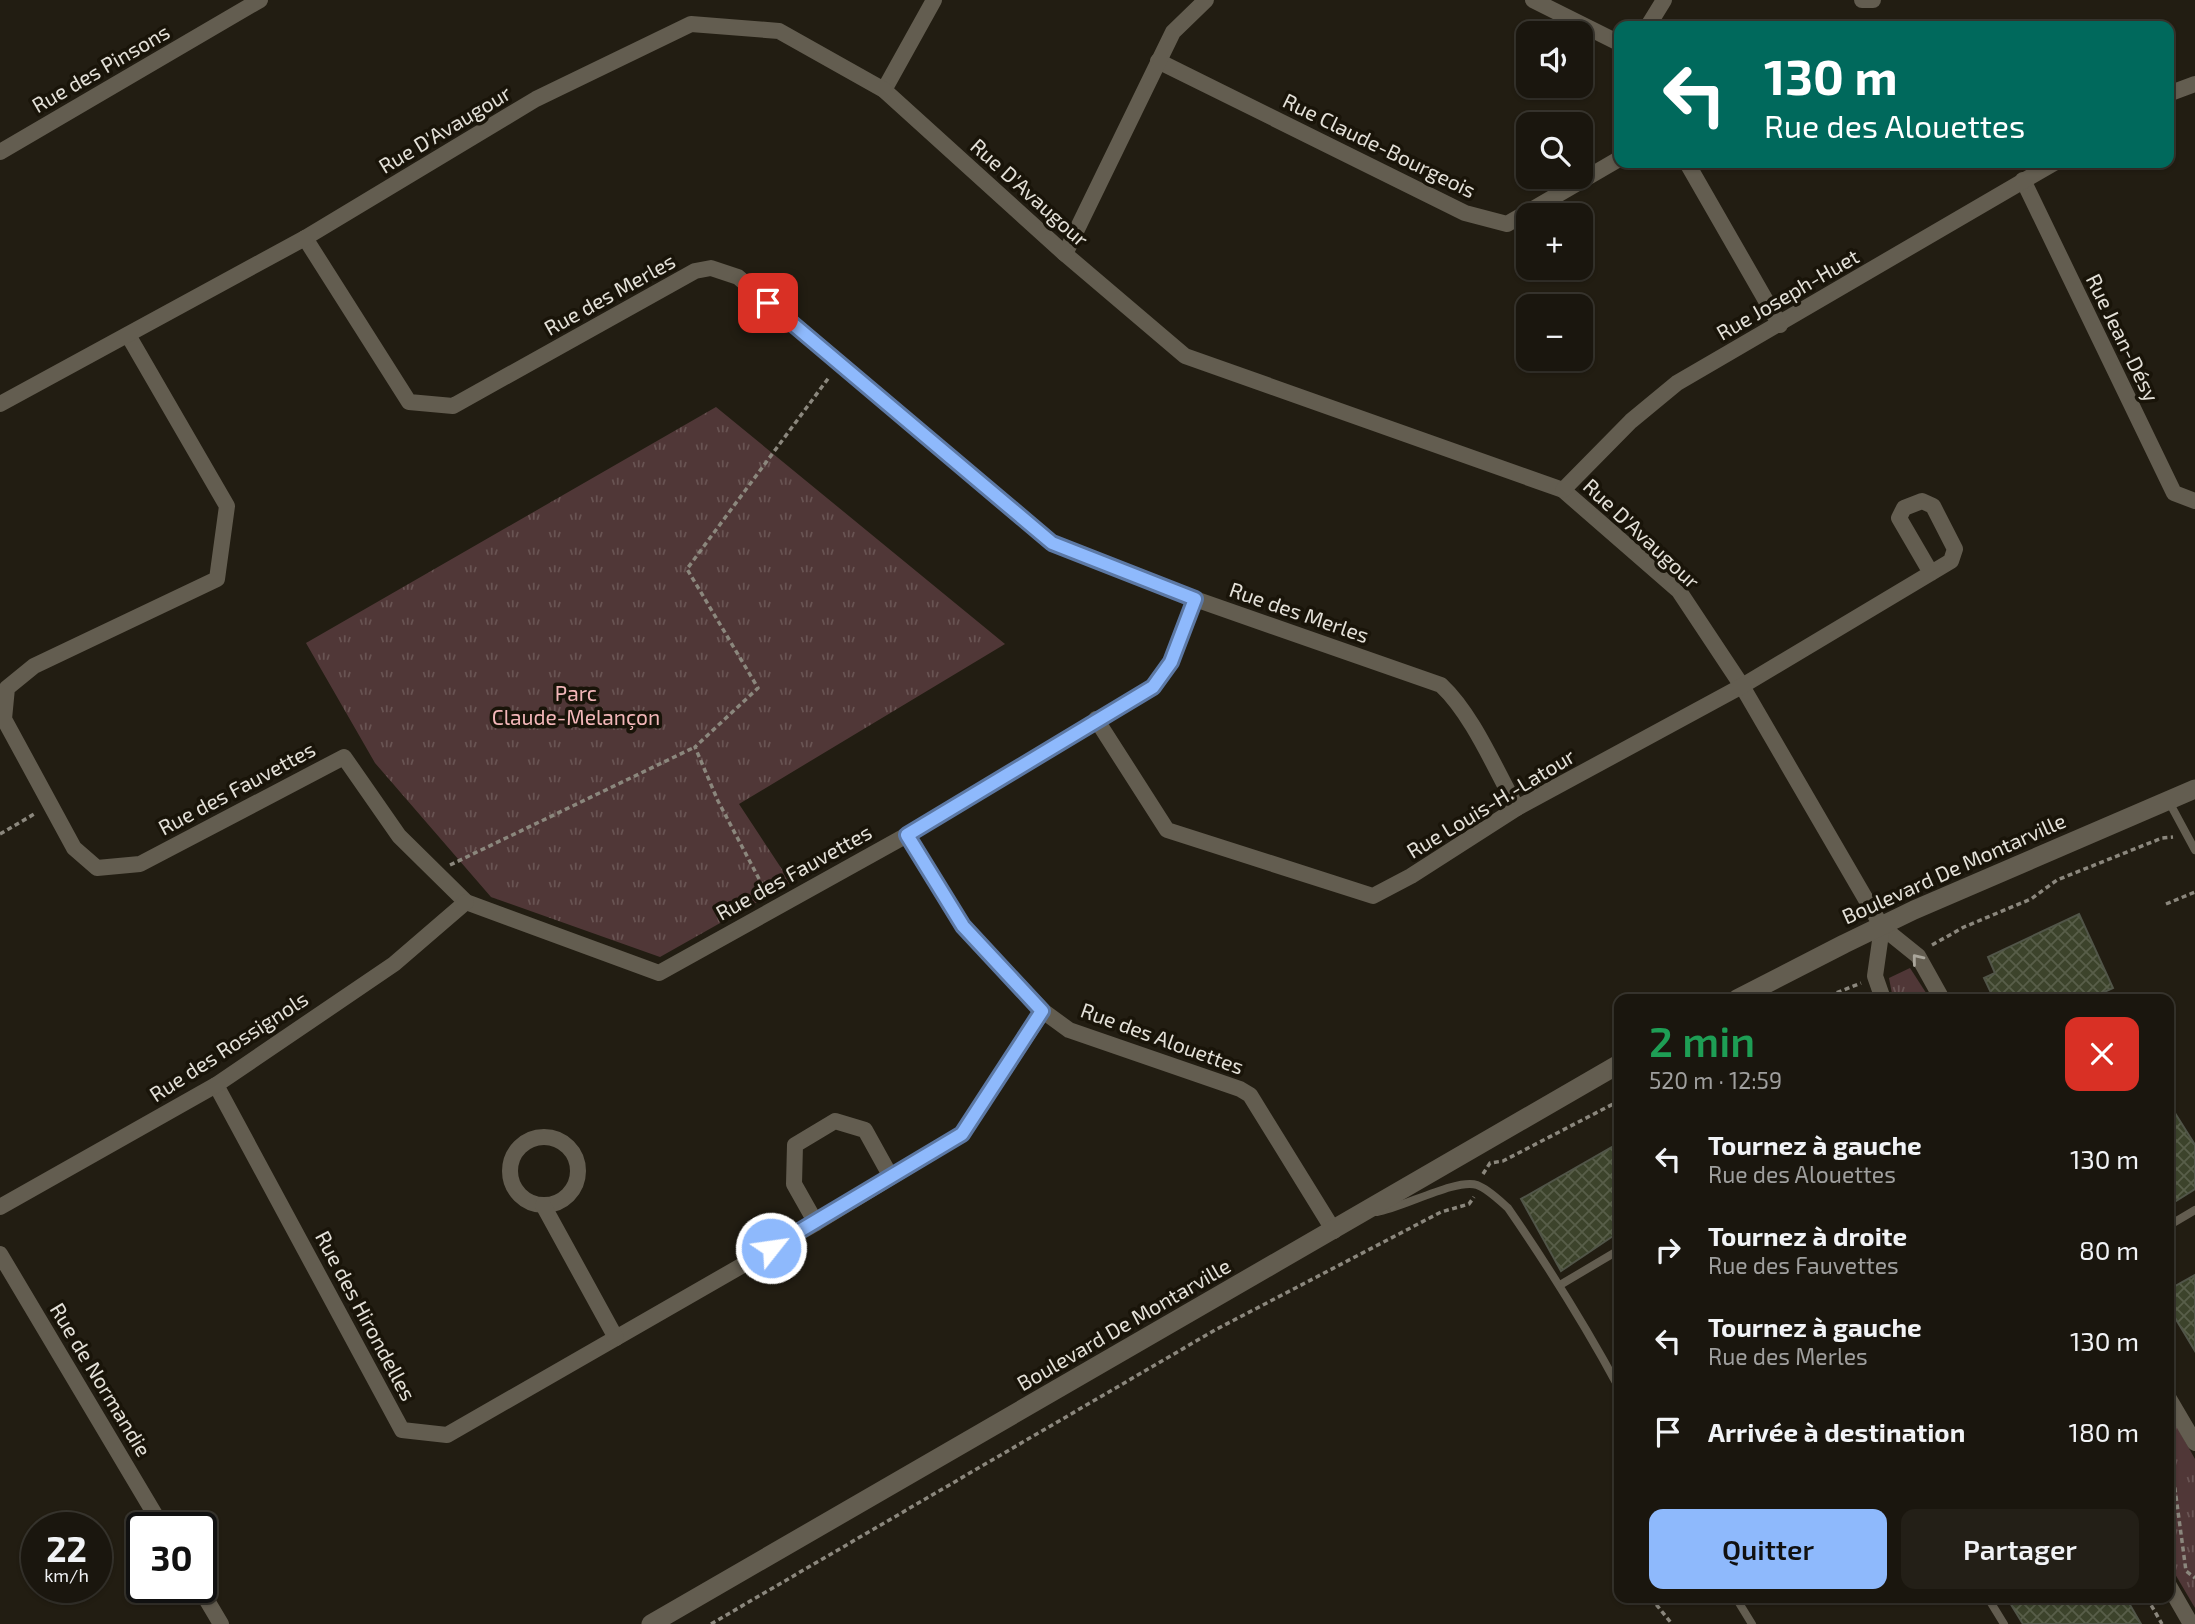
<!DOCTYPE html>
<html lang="fr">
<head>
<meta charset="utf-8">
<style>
  body { margin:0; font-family:"Exo 2",sans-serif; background:#231f17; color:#f1f3f6; height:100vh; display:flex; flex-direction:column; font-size:26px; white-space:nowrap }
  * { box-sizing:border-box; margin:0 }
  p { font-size:23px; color:#9f9f9e }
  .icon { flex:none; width:38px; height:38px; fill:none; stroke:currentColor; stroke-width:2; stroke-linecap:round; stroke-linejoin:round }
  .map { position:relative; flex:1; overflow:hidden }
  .panel { position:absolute; left:1614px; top:994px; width:560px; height:609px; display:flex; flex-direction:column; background:#1a160e; border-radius:14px; box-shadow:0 2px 5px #0004,0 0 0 2px #38352e }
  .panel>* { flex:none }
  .top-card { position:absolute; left:1614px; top:21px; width:560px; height:147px; border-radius:14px; box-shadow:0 2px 5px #0004,0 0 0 2px #38352e; background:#00695c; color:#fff; overflow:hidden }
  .buttons { position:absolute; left:1516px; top:21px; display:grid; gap:14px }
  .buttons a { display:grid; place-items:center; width:77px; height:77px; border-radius:14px; background:#1a160e; box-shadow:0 2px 5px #0004,0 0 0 2px #38352e; font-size:35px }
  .speed { position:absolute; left:21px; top:1512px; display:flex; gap:14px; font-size:35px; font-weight:700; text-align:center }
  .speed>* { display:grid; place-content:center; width:91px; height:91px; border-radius:50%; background:#1a160e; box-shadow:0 2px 5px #0004,0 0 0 2px #38352e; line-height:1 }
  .speed small { font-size:18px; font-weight:400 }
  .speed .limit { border:4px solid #111; border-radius:10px; background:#fff; color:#111 }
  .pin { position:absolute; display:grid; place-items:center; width:60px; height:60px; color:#fff; margin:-30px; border-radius:14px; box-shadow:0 4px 10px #0006 }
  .me { position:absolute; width:77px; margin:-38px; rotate:60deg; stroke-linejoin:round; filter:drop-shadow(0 0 5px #0008) }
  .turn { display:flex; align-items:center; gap:24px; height:147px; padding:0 35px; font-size:32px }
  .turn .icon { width:91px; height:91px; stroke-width:2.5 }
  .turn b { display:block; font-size:49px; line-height:60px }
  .round { display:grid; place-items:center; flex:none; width:74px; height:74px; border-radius:14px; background:#231f17 }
  .summary { display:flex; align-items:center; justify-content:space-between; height:119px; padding:0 35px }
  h1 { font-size:42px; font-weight:600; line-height:52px; color:#1e9e55 }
  .cta { display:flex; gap:14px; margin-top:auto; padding:14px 35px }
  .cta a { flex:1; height:80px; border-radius:14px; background:#8eb9fc; color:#111; font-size:28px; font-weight:600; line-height:80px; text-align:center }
  .cta a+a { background:#231f17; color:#f1f3f6 }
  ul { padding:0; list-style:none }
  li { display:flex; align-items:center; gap:21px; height:91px; padding:0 35px }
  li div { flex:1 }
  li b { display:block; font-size:26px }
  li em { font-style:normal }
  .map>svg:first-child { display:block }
  .park { fill:url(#park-tufts) }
  .building { fill:url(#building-cross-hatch); stroke:#515548; stroke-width:2 }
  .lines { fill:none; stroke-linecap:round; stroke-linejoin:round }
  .path { stroke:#8b877d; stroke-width:3.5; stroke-dasharray:5 3.5; stroke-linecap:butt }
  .service { stroke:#635d50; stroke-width:8 }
  .minor { stroke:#635d50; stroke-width:16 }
  .tertiary { stroke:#635d50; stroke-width:19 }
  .oneway { stroke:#aaa69b }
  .route-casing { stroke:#5c78a4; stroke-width:18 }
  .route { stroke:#8eb9fc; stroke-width:12 }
  .labels { text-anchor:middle; stroke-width:7; stroke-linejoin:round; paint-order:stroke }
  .street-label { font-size:21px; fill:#e4e1d9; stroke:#191409 }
  .park-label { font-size:21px; fill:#f3b7b9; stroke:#191409 }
</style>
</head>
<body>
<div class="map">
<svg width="2195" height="1624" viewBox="0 0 2195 1624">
  <defs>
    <pattern id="park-tufts" width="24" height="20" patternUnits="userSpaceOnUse" patternTransform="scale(1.75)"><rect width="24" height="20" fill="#503737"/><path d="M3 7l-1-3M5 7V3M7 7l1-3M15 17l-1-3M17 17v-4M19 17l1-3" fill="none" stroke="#695453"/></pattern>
    <pattern id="building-cross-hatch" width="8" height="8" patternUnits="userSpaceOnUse" patternTransform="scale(1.75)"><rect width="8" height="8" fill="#3c432b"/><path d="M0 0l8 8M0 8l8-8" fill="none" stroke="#585e49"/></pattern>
  </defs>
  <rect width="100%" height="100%" fill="#221d12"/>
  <g class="park">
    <path d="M716,407L1005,644L739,804L791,883L660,957L491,897L375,763L306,643Z"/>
    <path d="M1910,968L1930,999H1893L1889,978Z"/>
    <path d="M2168,1411L2195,1459V1608L2168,1562Z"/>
  </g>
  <g class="building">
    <path d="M2079,914L2113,988L2089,999H1994L1984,978L1995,973L1988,957Z"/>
    <path d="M2168,1102L2195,1145V1189L2168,1206Z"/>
    <path d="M1619,1143V1232L1561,1271L1521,1199Z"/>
    <path d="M2195,1275V1351L2168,1306V1290Z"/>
    <path d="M2007,1598H2126L2141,1624H2023Z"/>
  </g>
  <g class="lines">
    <g class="path">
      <path d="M0,834L36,813"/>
      <path d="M450,865L695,747"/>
      <path d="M767,894L718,801L695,747L758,688L687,569L830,376"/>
      <path d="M2166,904L2195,892"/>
      <path d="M1932,945L1964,927L2031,899L2057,880L2162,838L2173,837"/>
      <path d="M1821,999L1861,983"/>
      <path d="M1483,1174L1490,1163L1503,1161L1619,1101"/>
      <path d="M2168,1437L2186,1571L2195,1578"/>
      <path d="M1651,1598L1672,1624"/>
      <path d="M2147,1598L2162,1624"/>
      <path d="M711,1624L1215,1330L1441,1212L1469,1204L1474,1197"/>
    </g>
    <g class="service">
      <path d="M2168,800L2195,850"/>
      <path d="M1377,1212C1402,1208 1457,1178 1477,1185C1488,1189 1499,1200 1508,1208C1548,1266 1585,1325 1619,1388"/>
      <path d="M2168,1226L2195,1210"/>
      <path d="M1560,1285L1619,1250"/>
      <path d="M1736,1598L1752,1624"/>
      <path d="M1988,1598L2004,1624"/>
    </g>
    <g class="minor">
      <path d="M1533,0L1619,43"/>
      <path d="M1862,0H1873"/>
      <path d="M1648,26L1664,0"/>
      <path d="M1158,61L1465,213L1507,224L1619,159"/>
      <path d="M884,90L934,0"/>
      <path d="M2168,94L2195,84"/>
      <path d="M0,152L260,0"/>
      <path d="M1687,163L1780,325"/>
      <path d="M2023,180L2174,493L2195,501"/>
      <path d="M305,238L409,402L453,406L695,271L711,268L738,277L1052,543L1195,599L1441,685C1473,715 1495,769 1517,808"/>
      <path d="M1065,254L1173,32L1206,0"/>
      <path d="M128,335L227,506L217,579L34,666L7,688L4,719L74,848L97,868L140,864L344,757L399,836L466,902L659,973L907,835L1153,687L1171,661L1195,599"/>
      <path d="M0,404L305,238L536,99L691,24L779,31L884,90L1065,254L1185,356L1563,490L1679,591L1742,686L1882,927L1918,956L1942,999"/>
      <path d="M1563,490L1631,421L1677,383L2054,163"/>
      <path d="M1096,719L1167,830L1373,896L1411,876L1517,808L1742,686L1931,573L1951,561L1955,549L1933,506L1922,501L1904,508L1899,518L1931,573"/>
      <path d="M907,835L963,926L1043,1011L1069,1030L1240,1089L1250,1095L1334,1231"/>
      <path d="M1882,927L1875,976L1883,999"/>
      <path d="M216,1085L402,1430L447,1435L816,1223L962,1134L1043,1011"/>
      <circle cx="544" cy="1171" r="34"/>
      <path d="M543,1205L616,1338"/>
      <path d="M0,1207L216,1085L394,964L466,902"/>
      <path d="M816,1223L794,1184L795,1145L835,1121L865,1130L891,1177"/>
      <path d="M0,1254L163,1528"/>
      <path d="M2168,1397L2195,1443"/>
      <path d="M2168,1584L2191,1624"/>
      <path d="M199,1587L221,1624"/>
    </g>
    <g class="tertiary">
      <path d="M1737,999L1844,944L1914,910L2195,789"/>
      <path d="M651,1624L1619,1064"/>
    </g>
  </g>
  <defs><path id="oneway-chevron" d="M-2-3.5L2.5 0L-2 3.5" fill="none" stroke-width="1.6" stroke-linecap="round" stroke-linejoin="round" transform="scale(1.75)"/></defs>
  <use class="oneway" href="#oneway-chevron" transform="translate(1917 959) rotate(-129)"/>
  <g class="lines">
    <defs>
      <path id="route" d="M768,303L1052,543L1195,599L1171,662L1153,687L907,835L963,926L1042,1011L962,1134L771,1248"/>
    </defs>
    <use href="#route" class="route-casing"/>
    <use href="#route" class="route"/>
  </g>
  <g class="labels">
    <g class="street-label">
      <text transform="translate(101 69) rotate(-30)" y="7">Rue des Pinsons</text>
      <text transform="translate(445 130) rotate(-31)" y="7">Rue D'Avaugour</text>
      <text transform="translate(1379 146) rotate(26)" y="7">Rue Claude-Bourgeois</text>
      <text transform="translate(1029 193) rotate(42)" y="7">Rue D'Avaugour</text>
      <text transform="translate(610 295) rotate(-29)" y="7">Rue des Merles</text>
      <text transform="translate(1788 295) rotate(-30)" y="7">Rue Joseph-Huet</text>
      <text transform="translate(2122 338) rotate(64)" y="7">Rue Jean-Désy</text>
      <text transform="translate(1641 534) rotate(43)" y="7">Rue D'Avaugour</text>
      <text transform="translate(1299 613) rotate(19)" y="7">Rue des Merles</text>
      <text transform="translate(237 789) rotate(-28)" y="7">Rue des Fauvettes</text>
      <text transform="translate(1491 804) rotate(-31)" y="7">Rue Louis-H.-Latour</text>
      <text transform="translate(1954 869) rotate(-24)" y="7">Boulevard De Montarville</text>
      <text transform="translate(794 873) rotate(-29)" y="7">Rue des Fauvettes</text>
      <text transform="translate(1162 1039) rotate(20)" y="7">Rue des Alouettes</text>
      <text transform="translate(229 1047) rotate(-33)" y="7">Rue des Rossignols</text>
      <text transform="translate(365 1316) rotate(62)" y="7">Rue des Hirondelles</text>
      <text transform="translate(1124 1325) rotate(-30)" y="7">Boulevard De Montarville</text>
      <text transform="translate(100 1380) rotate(59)" y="7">Rue de Normandie</text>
    </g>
    <g class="park-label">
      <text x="576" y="701">Parc<tspan x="576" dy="24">Claude-Melançon</tspan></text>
    </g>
  </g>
</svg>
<div class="buttons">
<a><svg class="icon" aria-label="sound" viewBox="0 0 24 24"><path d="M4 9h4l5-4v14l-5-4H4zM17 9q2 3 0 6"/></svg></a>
<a><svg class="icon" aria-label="search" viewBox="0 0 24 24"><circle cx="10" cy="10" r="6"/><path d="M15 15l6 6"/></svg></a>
<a>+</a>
<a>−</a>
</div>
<div class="speed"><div>22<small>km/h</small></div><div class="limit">30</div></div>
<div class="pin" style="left:768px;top:303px;background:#d93025"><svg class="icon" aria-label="arrive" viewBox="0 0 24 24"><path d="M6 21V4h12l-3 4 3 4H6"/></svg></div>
<svg class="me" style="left:771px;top:1248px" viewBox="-20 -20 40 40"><circle r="17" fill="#8eb9fc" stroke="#fff" stroke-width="3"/><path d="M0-11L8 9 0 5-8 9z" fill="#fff"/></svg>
<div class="top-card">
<div class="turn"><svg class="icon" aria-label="left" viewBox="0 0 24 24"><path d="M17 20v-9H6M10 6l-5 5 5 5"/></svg><div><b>130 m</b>Rue des Alouettes</div></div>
</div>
<section class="panel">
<div class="summary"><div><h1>2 min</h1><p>520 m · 12:59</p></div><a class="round" style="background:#d93025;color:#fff"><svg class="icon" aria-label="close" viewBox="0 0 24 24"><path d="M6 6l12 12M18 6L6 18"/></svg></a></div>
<ul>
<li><svg class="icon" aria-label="left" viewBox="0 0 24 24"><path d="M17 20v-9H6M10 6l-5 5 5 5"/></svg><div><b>Tournez à gauche</b><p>Rue des Alouettes</p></div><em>130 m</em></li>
<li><svg class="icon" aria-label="right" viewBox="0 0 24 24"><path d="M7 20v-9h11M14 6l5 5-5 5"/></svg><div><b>Tournez à droite</b><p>Rue des Fauvettes</p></div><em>80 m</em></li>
<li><svg class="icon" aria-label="left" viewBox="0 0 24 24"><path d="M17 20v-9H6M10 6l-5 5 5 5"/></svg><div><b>Tournez à gauche</b><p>Rue des Merles</p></div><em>130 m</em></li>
<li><svg class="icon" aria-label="arrive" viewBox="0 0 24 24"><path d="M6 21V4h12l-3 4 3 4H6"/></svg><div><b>Arrivée à destination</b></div><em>180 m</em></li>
</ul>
<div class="cta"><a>Quitter</a><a>Partager</a></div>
</section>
</div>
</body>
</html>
